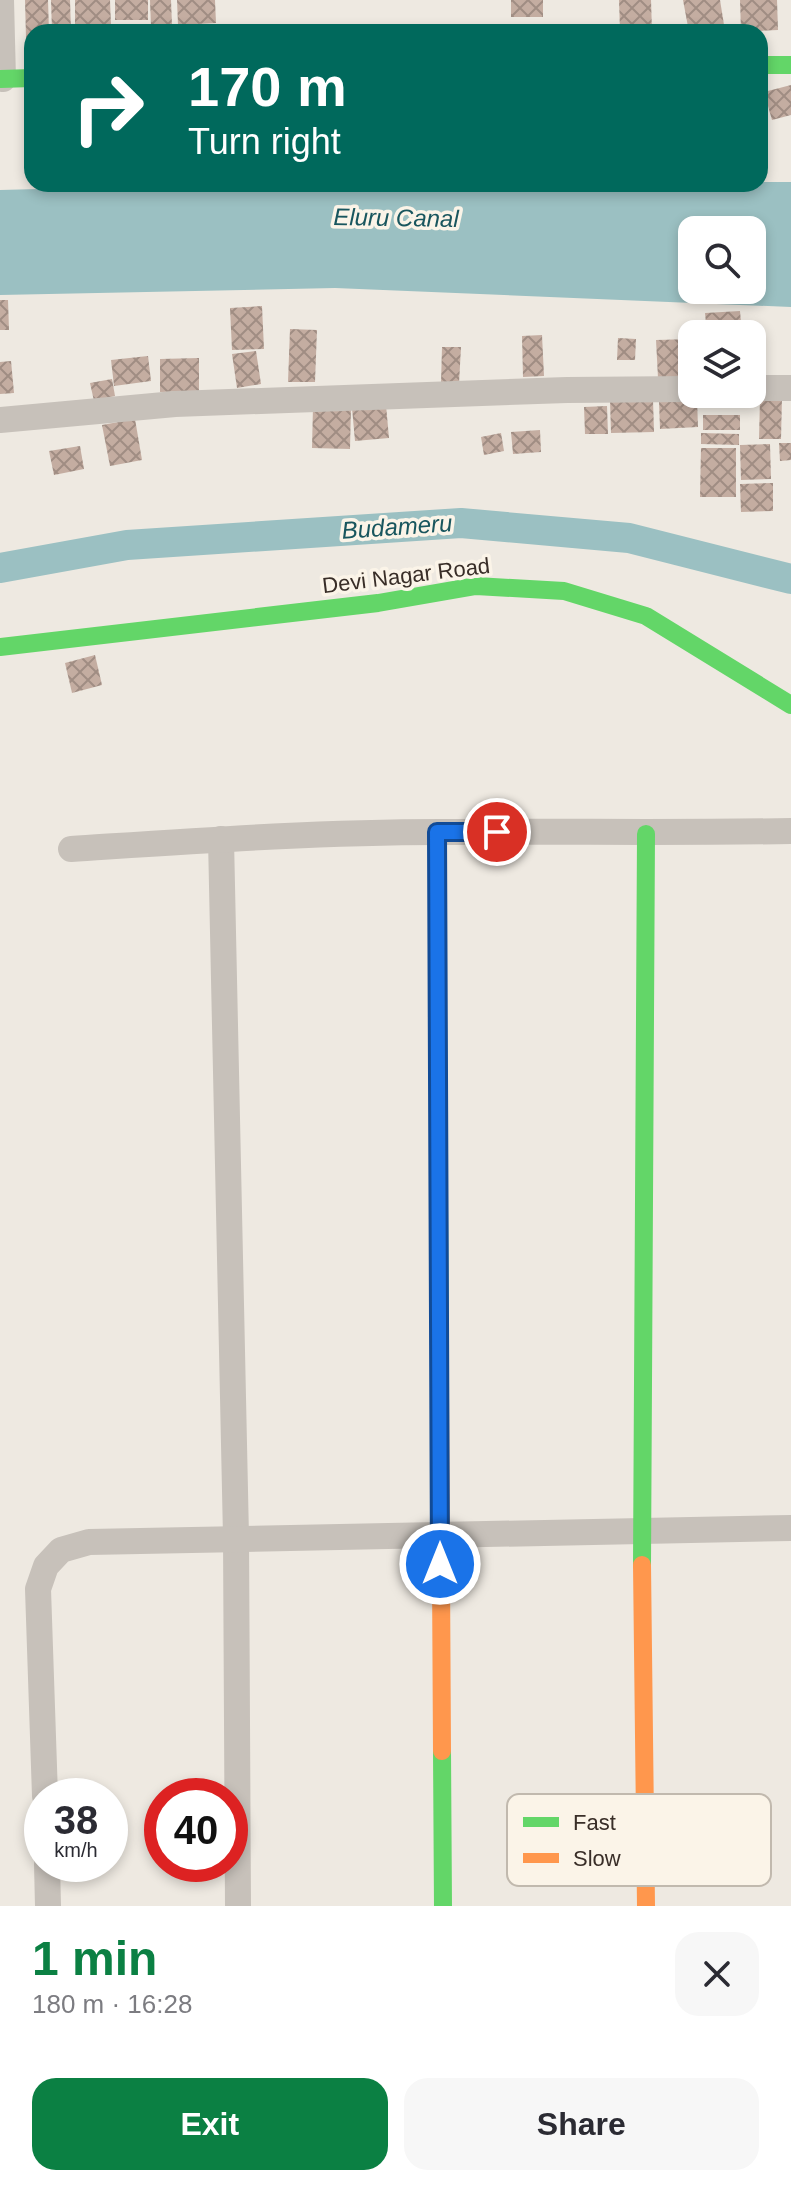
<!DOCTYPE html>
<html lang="en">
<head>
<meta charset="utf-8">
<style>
  body { margin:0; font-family:Arial,sans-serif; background:#f7f7f7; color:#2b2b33; height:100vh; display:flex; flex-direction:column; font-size:30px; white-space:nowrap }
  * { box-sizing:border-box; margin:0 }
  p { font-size:26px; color:#7c7c81 }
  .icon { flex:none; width:44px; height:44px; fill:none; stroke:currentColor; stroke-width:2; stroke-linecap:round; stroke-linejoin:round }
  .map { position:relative; height:1906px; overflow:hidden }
  .sheet { display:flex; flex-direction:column; background:#fff; flex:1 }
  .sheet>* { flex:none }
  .banner { position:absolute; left:24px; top:24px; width:744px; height:168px; border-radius:24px; box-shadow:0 4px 12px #0003; background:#00695c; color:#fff; overflow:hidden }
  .buttons { position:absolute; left:678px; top:216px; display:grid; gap:16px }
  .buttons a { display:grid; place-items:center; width:88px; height:88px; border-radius:16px; background:#fff; box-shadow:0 4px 12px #0003; font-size:40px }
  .speed { position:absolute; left:24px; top:1778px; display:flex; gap:16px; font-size:40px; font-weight:700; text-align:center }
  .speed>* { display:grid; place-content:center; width:104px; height:104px; border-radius:50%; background:#fff; box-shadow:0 4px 12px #0003; line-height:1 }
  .speed small { font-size:20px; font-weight:400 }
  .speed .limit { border:12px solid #d22; background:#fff; color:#111 }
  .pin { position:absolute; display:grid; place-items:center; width:68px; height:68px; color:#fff; margin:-34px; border:4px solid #fff; border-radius:50%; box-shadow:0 2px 8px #0007 }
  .me { position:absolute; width:88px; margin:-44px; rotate:0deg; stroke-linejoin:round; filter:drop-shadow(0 0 6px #0008) }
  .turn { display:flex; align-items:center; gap:28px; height:168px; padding:0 32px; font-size:36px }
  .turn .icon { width:104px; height:104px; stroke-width:2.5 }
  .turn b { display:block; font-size:56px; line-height:68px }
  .round { display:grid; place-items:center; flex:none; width:84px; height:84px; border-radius:24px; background:#f7f7f7 }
  .headline { display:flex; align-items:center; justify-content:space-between; height:136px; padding:0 32px }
  h1 { font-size:48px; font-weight:700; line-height:60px; color:#0b8043 }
  .cta { display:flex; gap:16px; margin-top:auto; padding:16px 32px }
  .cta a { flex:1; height:92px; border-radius:24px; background:#0b8043; color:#fff; font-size:32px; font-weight:700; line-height:92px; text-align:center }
  .cta a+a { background:#f7f7f7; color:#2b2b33 }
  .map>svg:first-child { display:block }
  .water { fill:#9bc0c2; fill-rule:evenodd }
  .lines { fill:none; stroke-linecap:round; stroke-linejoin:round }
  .canal { stroke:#9bc0c2; stroke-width:30 }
  .building { fill:url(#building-cross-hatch) }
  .street { stroke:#c7c1ba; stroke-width:26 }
  .fast { stroke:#63d668; stroke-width:18 }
  .slow { stroke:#ff974d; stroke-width:18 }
  .route-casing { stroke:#114b97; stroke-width:20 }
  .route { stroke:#1a73e8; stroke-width:14 }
  .labels { text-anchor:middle; stroke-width:7; stroke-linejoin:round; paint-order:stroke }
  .street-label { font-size:22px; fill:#392e28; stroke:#fbf4e8 }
  .water-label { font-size:24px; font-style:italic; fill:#19565e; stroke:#fbf4e8 }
  .key { fill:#fbf4e8; stroke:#c1b9ae; stroke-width:2 }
  .key-label { font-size:22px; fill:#392e28 }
</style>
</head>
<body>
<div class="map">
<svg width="791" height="1906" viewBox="0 0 791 1906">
  <defs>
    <pattern id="building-cross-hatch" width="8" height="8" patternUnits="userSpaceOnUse" patternTransform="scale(2)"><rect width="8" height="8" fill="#c4ada1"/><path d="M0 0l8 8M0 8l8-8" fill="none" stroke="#a08d83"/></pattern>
  </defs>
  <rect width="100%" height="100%" fill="#eee9e1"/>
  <path class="water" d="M760,182H791V307L335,288L0,295V190L231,184H760ZM692,230H752V290H692Z"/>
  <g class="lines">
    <path class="canal" d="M0,568L127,545L461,523L629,538L791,579"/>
  </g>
  <g class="building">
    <path d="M25,0H48L49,32H32V37L26,38Z"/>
    <path d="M51,0H70L71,32H52Z"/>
    <path d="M75,0H110L111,25L75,26Z"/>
    <rect x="115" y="0" width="33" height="20"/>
    <path d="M150,0H171L172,25L151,26Z"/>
    <path d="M177,0H215L216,23L178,25Z"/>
    <rect x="511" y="0" width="32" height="17"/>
    <path d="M619,0H651L652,32H620Z"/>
    <path d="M683,0H720L725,31L689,32Z"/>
    <path d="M740,0H777L778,30L741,32Z"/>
    <path d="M114,25L142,26V32H113Z"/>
    <path d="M791,85V115L772,120L764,92Z"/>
    <path d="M0,300H8L9,330H0Z"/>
    <path d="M262,306L264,349L232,350L230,308Z"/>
    <path d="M740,311L742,334H707L705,313Z"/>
    <path d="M290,329L317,330L315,382H288Z"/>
    <path d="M542,335L544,376L523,377L522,336Z"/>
    <path d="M618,338L636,339L635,360H617Z"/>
    <path d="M692,339V376L658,378L656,340Z"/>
    <path d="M442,347H461L459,384L441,383Z"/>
    <path d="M256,351L261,384L237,388L232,354Z"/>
    <path d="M148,356L151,381L114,386L111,360Z"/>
    <path d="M199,358V391L160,392V359Z"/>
    <path d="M11,361L14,393L0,394V362Z"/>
    <path d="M112,379L115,396L94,401L90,383Z"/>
    <path d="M760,398H782L781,439H759Z"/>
    <path d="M653,399L654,432L611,433L610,401Z"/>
    <path d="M697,399L698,427L660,429L659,401Z"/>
    <path d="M386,405L389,438L355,441L352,408Z"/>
    <path d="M313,406L351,407L350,449L312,448Z"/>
    <path d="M607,406L608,434H585L584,407Z"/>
    <rect x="703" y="415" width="37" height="15"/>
    <path d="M135,419L142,460L110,466L102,425Z"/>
    <path d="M540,430L541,452L513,454L511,432Z"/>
    <path d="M501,433L504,451L484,455L481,437Z"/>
    <path d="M701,433L739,434V445L701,444Z"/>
    <path d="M779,443H791V460L780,461Z"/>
    <path d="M770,444L771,479L741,480L740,445Z"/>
    <path d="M80,446L84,469L54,475L49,451Z"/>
    <path d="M701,448H736V497H700Z"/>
    <path d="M773,483V511L741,512L740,484Z"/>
    <path d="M95,655L102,685L72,693L65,663Z"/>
  </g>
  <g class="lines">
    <g class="street">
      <path d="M1,0L3,79"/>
      <path d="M752,388H791"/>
      <path d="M0,420L175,404L567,390L692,389"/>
      <path d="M221,839L236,1537L238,1906"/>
      <path d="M71,849C194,841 317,832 440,832C557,831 674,833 791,831"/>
      <path d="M45,1796L38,1589L46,1566L61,1550L89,1542L791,1528"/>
      <path d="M47,1864L48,1906"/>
    </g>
    <g class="fast">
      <path d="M760,65H791"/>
      <path d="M0,79L32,78"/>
      <path d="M0,647L378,603L476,586L564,591L646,616L791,705"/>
      <path d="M437,832L440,1397"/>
      <path d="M642,1565L646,834"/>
      <path d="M442,1751L443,1906"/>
    </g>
    <g class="slow">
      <path d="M440,1397L442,1751"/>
      <path d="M642,1565L646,1906"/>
    </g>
  </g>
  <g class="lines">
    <defs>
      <path id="route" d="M440,1564L437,832H497"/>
    </defs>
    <use href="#route" class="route-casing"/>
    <use href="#route" class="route"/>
  </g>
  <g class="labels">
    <g class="street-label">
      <text transform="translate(406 575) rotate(-7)" y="8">Devi Nagar Road</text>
    </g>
    <g class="water-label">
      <text transform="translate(396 218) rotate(1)" y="8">Eluru Canal</text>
      <text transform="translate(397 527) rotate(-4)" y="8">Budameru</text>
    </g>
  </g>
  <rect x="507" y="1794" width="264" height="92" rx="12" class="key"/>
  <rect x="523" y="1817" width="36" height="10" fill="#63d668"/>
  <rect x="523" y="1853" width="36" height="10" fill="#ff974d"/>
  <g class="key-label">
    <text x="573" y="1830">Fast</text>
    <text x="573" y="1866">Slow</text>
  </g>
</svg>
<div class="buttons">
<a><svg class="icon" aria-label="search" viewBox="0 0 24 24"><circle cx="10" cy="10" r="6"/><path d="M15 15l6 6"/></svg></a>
<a><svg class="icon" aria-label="layers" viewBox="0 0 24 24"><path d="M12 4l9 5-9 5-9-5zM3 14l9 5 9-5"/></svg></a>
</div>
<div class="speed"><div>38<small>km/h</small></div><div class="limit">40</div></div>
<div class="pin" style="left:497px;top:832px;background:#d93025"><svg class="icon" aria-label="arrive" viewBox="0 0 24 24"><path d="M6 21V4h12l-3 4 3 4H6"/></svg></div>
<svg class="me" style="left:440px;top:1564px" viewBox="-20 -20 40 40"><circle r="17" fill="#1a73e8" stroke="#fff" stroke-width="3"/><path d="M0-11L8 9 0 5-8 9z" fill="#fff"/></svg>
<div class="banner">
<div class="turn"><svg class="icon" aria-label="right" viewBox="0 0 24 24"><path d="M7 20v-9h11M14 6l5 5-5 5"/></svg><div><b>170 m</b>Turn right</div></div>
</div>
</div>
<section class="sheet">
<div class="headline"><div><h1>1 min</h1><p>180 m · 16:28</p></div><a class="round"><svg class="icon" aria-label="close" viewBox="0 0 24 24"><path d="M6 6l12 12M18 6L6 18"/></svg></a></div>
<div class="cta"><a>Exit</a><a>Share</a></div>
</section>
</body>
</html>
